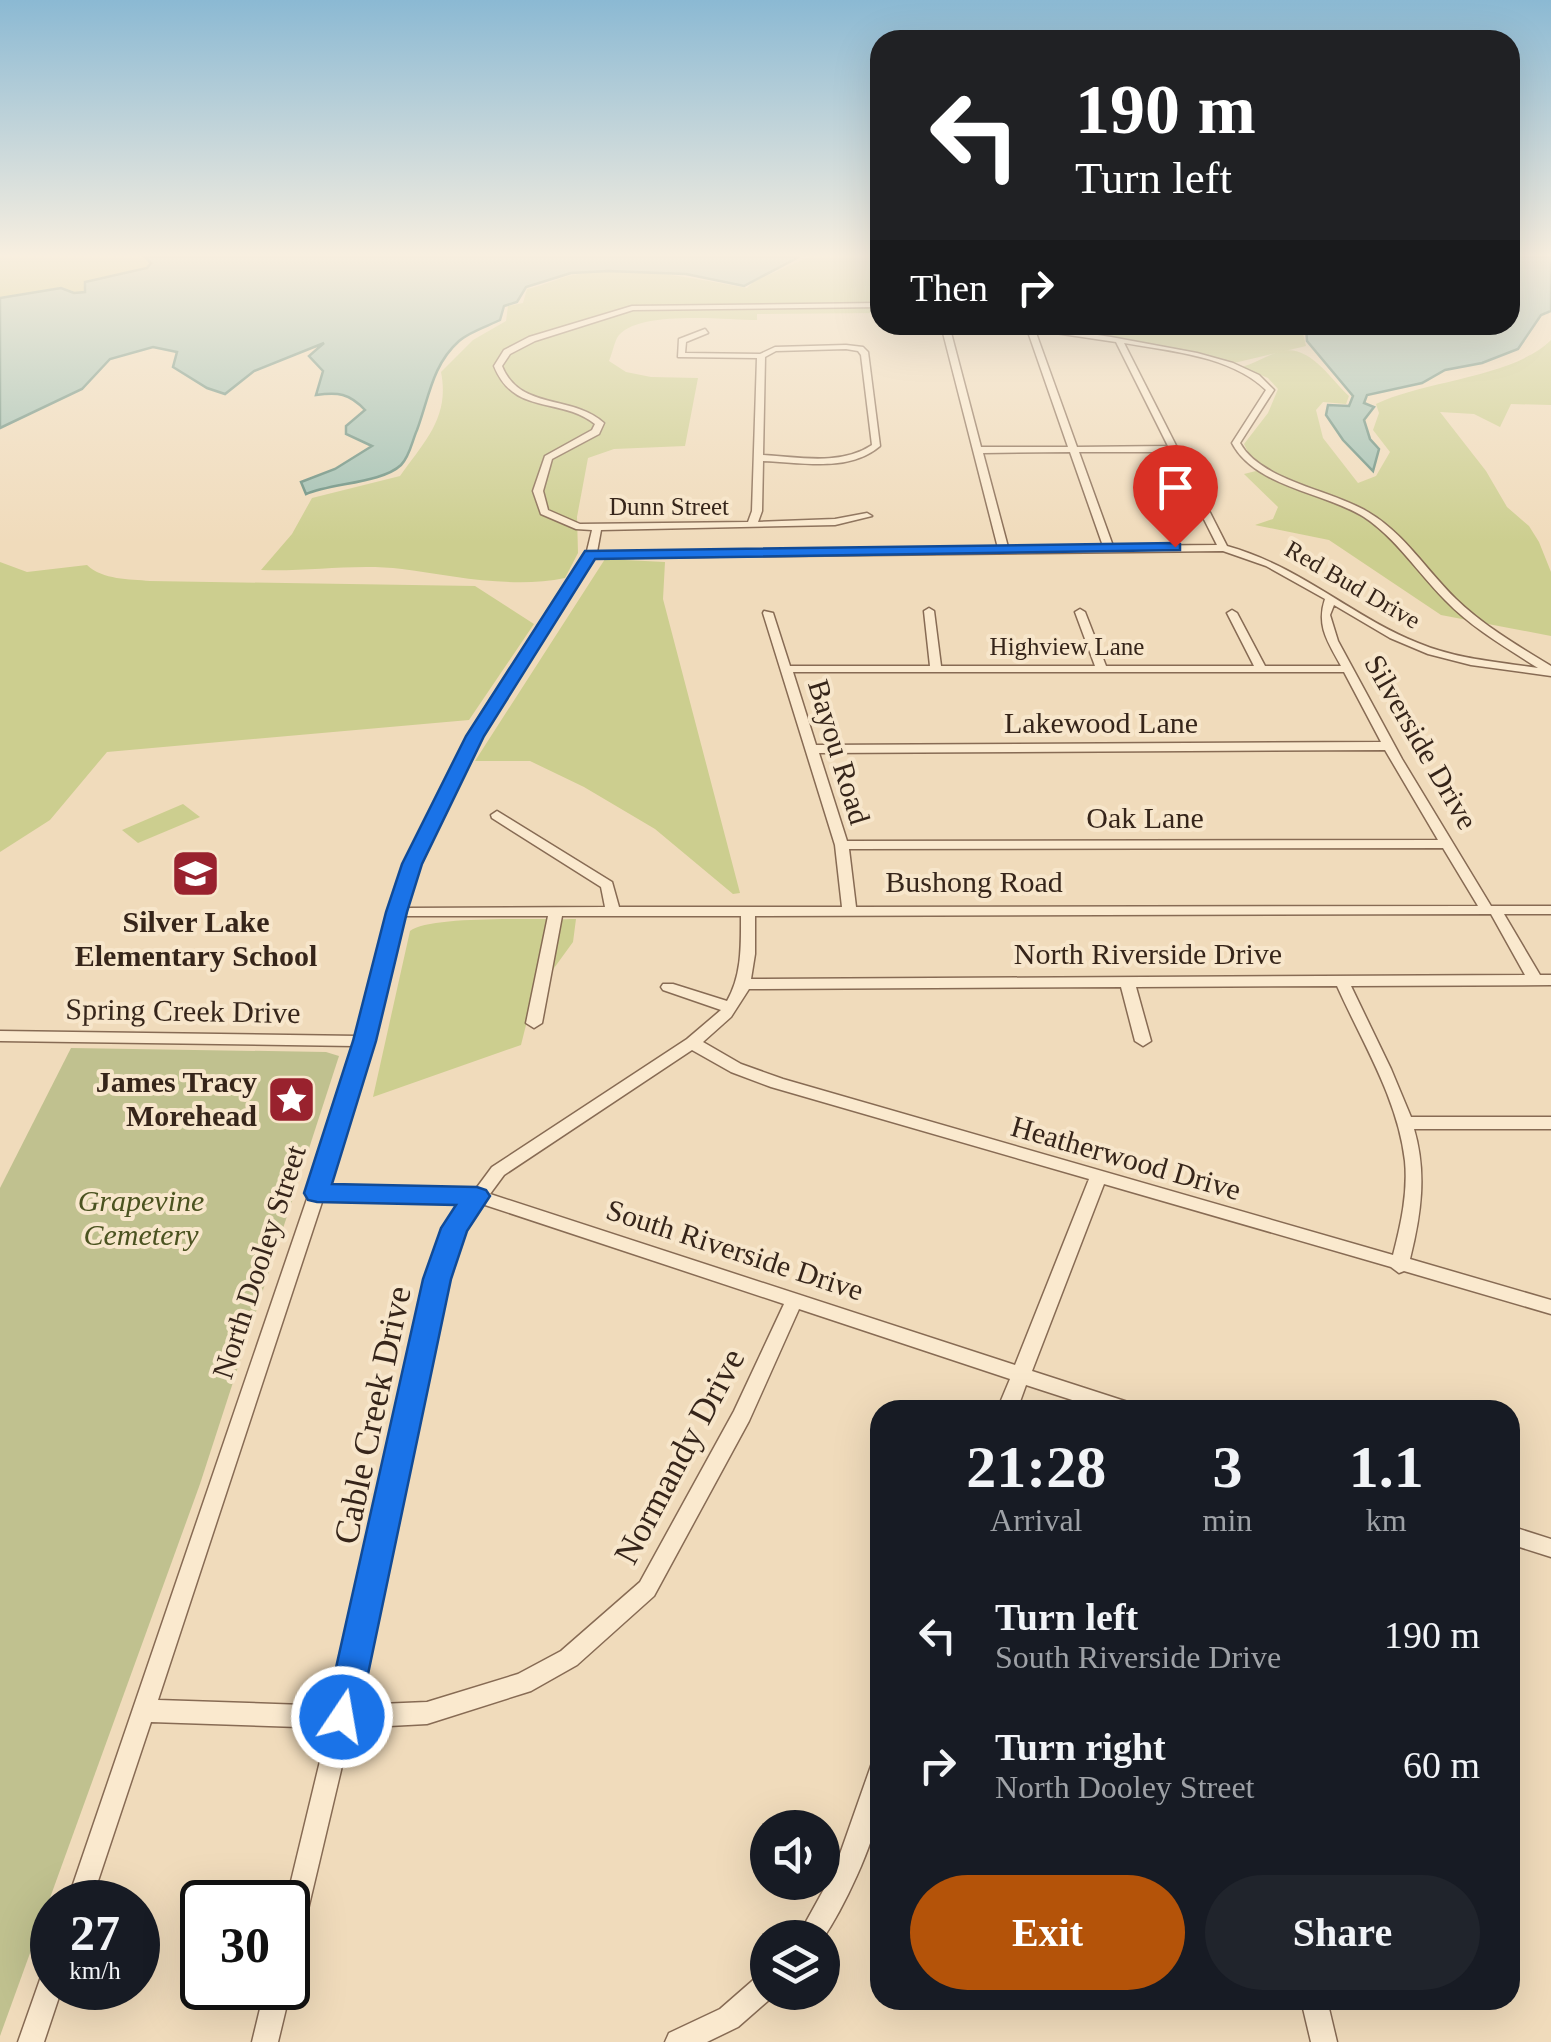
<!DOCTYPE html>
<html lang="en">
<head>
<meta charset="utf-8">
<style>
  body { margin:0; font-family:"Times New Roman",serif; background:#20242c; color:#f1f3f6; height:100vh; display:flex; flex-direction:column; font-size:38px; white-space:nowrap }
  * { box-sizing:border-box; margin:0 }
  p { font-size:32px; color:#9ea1a6 }
  .icon { flex:none; width:55px; height:55px; fill:none; stroke:currentColor; stroke-width:2; stroke-linecap:round; stroke-linejoin:round }
  .map { position:relative; flex:1; overflow:hidden }
  .sheet { position:absolute; left:870px; top:1400px; width:650px; height:610px; display:flex; flex-direction:column; background:#171b24; border-radius:30px; box-shadow:0 10px 40px #0002 }
  .sheet>* { flex:none }
  .banner { position:absolute; left:870px; top:30px; width:650px; height:305px; border-radius:30px; box-shadow:0 10px 40px #0002; background:#202124; color:#fff; overflow:hidden }
  .controls { position:absolute; left:750px; top:1810px; display:grid; gap:20px }
  .controls a { display:grid; place-items:center; width:90px; height:90px; border-radius:50%; background:#171b24; box-shadow:0 10px 40px #0002; font-size:50px }
  .speed { position:absolute; left:30px; top:1880px; display:flex; gap:20px; font-size:50px; font-weight:700; text-align:center }
  .speed>* { display:grid; place-content:center; width:130px; height:130px; border-radius:50%; background:#171b24; box-shadow:0 10px 40px #0002; line-height:1 }
  .speed small { font-size:25px; font-weight:400 }
  .speed .limit { border:5px solid #111; border-radius:15px; background:#fff; color:#111 }
  .pin { position:absolute; display:grid; place-items:center; width:85px; height:85px; color:#fff; margin:-102px -42px; border-radius:50% 50% 50% 0; rotate:-45deg; box-shadow:0 0 10px #0007 }
  .pin .icon { rotate:45deg }
  .me { position:absolute; width:110px; margin:-55px; rotate:12deg; stroke-linejoin:round; filter:drop-shadow(0 0 8px #0008) }
  .turn { display:flex; align-items:center; gap:35px; height:210px; padding:0 40px; font-size:45px }
  .turn .icon { width:130px; height:130px; stroke-width:2.5 }
  .turn b { display:block; font-size:70px; line-height:85px }
  .then { display:flex; align-items:center; height:95px; padding:0 40px; background:#0003; gap:20px; font-size:38px }
  .eta { display:flex; justify-content:space-evenly; align-items:center; height:170px; text-align:center }
  .eta b { font-size:60px; font-weight:800; line-height:70px }
  .cta { display:flex; gap:20px; margin-top:auto; padding:20px 40px }
  .cta a { flex:1; height:115px; border-radius:60px; background:#b45309; color:#fff; font-size:40px; font-weight:800; line-height:115px; text-align:center }
  .cta a+a { background:#20242c; color:#f1f3f6 }
  ul { padding:0; list-style:none }
  li { display:flex; align-items:center; gap:30px; height:130px; padding:0 40px }
  li div { flex:1 }
  li b { display:block; font-size:38px }
  li em { font-style:normal }
  .map>svg:first-child { display:block }
  .green { fill:#ccce8f }
  .cemetery { fill:#c0c18f }
  .water { fill:#a0c0b3; stroke:#678e80; stroke-width:2.5 }
  .lines { fill:none; stroke-linecap:round; stroke-linejoin:round }
  .minor-casing { stroke:#876b54; stroke-width:3 }
  .minor { fill:#fae9ce; fill-rule:evenodd }
  .route { fill:#1a73e8; stroke:#114b97; stroke-width:2.5 }
  .labels { text-anchor:middle; stroke-width:8; stroke-linejoin:round; paint-order:stroke }
  .far-street-label { font-size:25px; fill:#36251a; stroke:#f7e6cb }
  .street-label { font-size:30px; fill:#36251a; stroke:#f7e6cb }
  .poi-label { font-size:30px; font-weight:bold; fill:#36251a; stroke:#f7e6cb }
  .park-label { font-size:30px; font-style:italic; fill:#4b5320; stroke:#f7e6cb }
  .near-street-label { font-size:35px; fill:#36251a; stroke:#f7e6cb }
</style>
</head>
<body>
<div class="map">
<svg width="1551" height="2042" viewBox="0 0 1551 2042">
  <rect width="100%" height="100%" fill="#f0dbbb"/>
  <g class="green">
    <path d="M0,257H145L151,263L147,268L86,282V292L74,293L61,288L0,298Z"/>
    <path d="M809,257H880V313L757,314V320C727,320 634,309 617,338C614,344 612,354 609,361L626,372L651,377L698,378L685,446L614,449L588,458L577,517L578,553L565,578C513,589 453,576 402,569C356,563 307,572 261,570L292,534L312,498L400,476C425,441 450,417 441,372L473,340L506,321L508,306L523,303L527,289C543,286 558,278 573,275C630,264 691,278 747,288L753,282Z"/>
    <path d="M1029,325H1301L1306,346L1234,363L1184,350Z"/>
    <path d="M1551,340V405L1511,404L1500,427L1474,414L1440,412L1486,471L1507,507L1529,526L1539,542L1551,572V636L1441,615L1329,540L1255,525L1273,519L1278,507L1244,474L1268,468L1250,456L1244,444L1268,413L1278,389L1268,378L1242,367C1255,363 1266,356 1278,352C1309,342 1330,379 1349,396L1346,404L1323,402L1316,410L1323,438L1358,483L1376,476L1390,452L1373,430L1379,413L1376,404C1422,381 1515,377 1551,340Z"/>
    <path d="M605,559L665,562L663,599L740,893L733,894L655,829L584,787L530,761H475Z"/>
    <path d="M0,562L27,572L87,565C103,580 129,579 150,581L475,586L534,624L469,720L107,752L50,820L0,852Z"/>
    <path d="M183,804L200,817L138,843L122,830Z"/>
    <path d="M576,919L573,942L533,997L521,1045L373,1097L410,931C430,915 544,920 576,919Z"/>
  </g>
  <path class="cemetery" d="M71,1048L326,1052L339,1056L200,1484L0,2036V1188Z"/>
  <g class="water">
    <path d="M145,257H799L744,286L686,274L608,271L571,273L526,287L517,302L504,306L500,320C488,326 469,332 459,341C432,365 429,398 417,430C412,441 410,456 401,465C382,483 332,483 306,494L301,482L335,469L372,446L346,434V426L365,410C349,393 338,392 316,395L323,371L309,356L324,343L254,371L225,394L207,388L173,367L177,352L153,347L110,359L82,389L0,428V298L61,288L74,293L85,292V282L147,268L151,263Z"/>
    <path d="M1510,257H1551V311L1541,315L1518,349L1482,363L1445,370L1422,383L1367,395L1364,403L1374,407L1364,420L1370,439L1379,449L1373,471L1343,440L1326,415L1328,405L1349,406L1353,396L1307,341L1306,326L1510,325Z"/>
  </g>
  <g class="lines">
    <defs>
      <g id="minor">
        <path d="M880,303V307L633,310L535,341L510,354L502,366C520,411 572,394 604,423L599,434L552,459L543,491L548,510L580,524L748,522L752,511L757,358L678,357L679,339L705,329L708,333L686,342L685,353L760,354L775,347L846,345L863,347L868,352L880,446C848,473 801,462 763,461L762,511L758,522L835,519L867,513L872,516L835,525L601,530L597,552L998,548L941,325H949L981,447H1068L1027,329L1011,325H1030L1111,337L1197,353L1233,363L1259,375L1274,390L1240,443C1261,481 1332,490 1368,512C1404,533 1427,571 1456,599C1484,626 1518,646 1551,666V676L1471,665L1428,654L1390,638L1334,605L1330,615L1338,641L1402,759L1491,906H1551V914H1504L1540,975H1551V985L1351,986L1391,1069L1411,1117H1551V1129H1414C1427,1173 1421,1215 1410,1259L1551,1300V1314L1404,1271L1399,1273L1391,1267L1104,1184L1032,1371L1134,1404L1137,1410H1103L1026,1385L1017,1410H997L1010,1379L799,1309L749,1421L654,1596L577,1665L531,1691L427,1724L351,1728L297,1956L288,1959L286,1902L328,1728L151,1722L91,1902H67L309,1193L355,1046L0,1041V1031L358,1036L391,915L389,912L393,909L405,864L481,714L586,555L592,530L576,529L541,514L533,491L545,456L592,430L595,424C559,396 514,416 494,366L504,350L529,337L632,306ZM1035,330L1116,342L1168,446L1077,447ZM1124,343C1170,351 1231,356 1266,390L1232,443C1255,487 1324,492 1364,517C1396,538 1418,573 1445,600C1472,628 1505,647 1538,668C1498,662 1456,659 1418,643C1349,615 1302,567 1227,546ZM846,349L858,351L861,355L872,445C840,466 799,457 763,455L765,357L776,351ZM1070,452L1103,546L1008,547L983,453ZM1079,452H1170L1217,545L1113,546ZM1223,551L1266,566L1325,599C1316,626 1328,642 1341,666H1265L1237,613L1232,610L1227,613L1254,666H1106L1085,612L1080,609L1075,612L1095,666H941L934,611L929,608L924,611L930,666H790L773,613L764,611L763,613L835,845L842,907H619L612,882L497,811L491,815L492,818L601,887L605,907L407,908L419,864L493,714L594,558ZM793,672H1344L1381,742L816,745ZM1385,750L1438,840L847,841L819,753ZM1443,848L1478,906L856,907L849,849ZM1491,914L1525,975L751,979L755,954V916ZM405,916H548L526,1023L534,1028L542,1023L562,916H741C741,946 742,975 727,1001L673,984H663L661,987L663,990L721,1010L687,1039L492,1167L475,1190L327,1187L372,1041ZM1337,986C1362,1042 1398,1099 1405,1161C1408,1193 1401,1224 1393,1255L783,1079L741,1064L703,1042L731,1017L749,989L1121,987L1135,1041L1143,1046L1151,1041L1136,987ZM692,1050L731,1072L771,1087L1089,1179L1015,1365L490,1194L504,1175ZM323,1199L465,1202L446,1228L428,1279L333,1706L158,1700ZM482,1204L784,1304L734,1411L640,1582L561,1651L518,1674L427,1702L356,1705L446,1279L463,1230Z"/>
        <path d="M1510,1526L1551,1539V1557L1510,1544Z"/>
        <path d="M880,1759C880,1775 882,1792 880,1808C873,1846 844,1908 822,1940V1938H797L834,1871L872,1763Z"/>
        <path d="M52,1967V1988H62L44,2042H18L43,1971Z"/>
        <path d="M768,1971V1992L777,1993L738,2027L707,2042H665L669,2033L720,2009L759,1975Z"/>
        <path d="M288,1980L291,1988L278,2042H252L265,1988H288Z"/>
        <path d="M1301,2000H1327L1337,2042H1311Z"/>
      </g>
    </defs>
    <use href="#minor" class="minor-casing"/>
    <use href="#minor" class="minor"/>
  </g>
  <linearGradient id="sky" x2="0" y2="1"><stop stop-color="#8bb9d3"/><stop offset="0.47" stop-color="#f8efe0"/><stop offset="1" stop-color="#f8efe0" stop-opacity="0"/></linearGradient>
  <rect width="1551" height="543" fill="url(#sky)"/>
  <path class="route" d="M1175,543L1180,544V550L595,559L484,736L422,864L407,912L376,1041L332,1184L477,1187L486,1190L490,1196L467,1231L451,1279L359,1717L354,1729L342,1734L330,1729L325,1717L423,1279L441,1228L456,1205L317,1202L308,1200L304,1193L353,1041L386,912L402,864L466,736L585,551Z"/>
  <defs>
    <symbol id="school-square" viewBox="-11 -11 22 22"><rect x="-9" y="-9" width="18" height="18" rx="4" fill="#99222e" stroke="#f7e6cb"/><path d="M0-5L7-2L0 1L-7-2ZM-4 1L0 2.5L4 1V4Q0 6-4 4Z" fill="#fff"/></symbol>
    <symbol id="sight-square" viewBox="-11 -11 22 22"><rect x="-9" y="-9" width="18" height="18" rx="4" fill="#99222e" stroke="#f7e6cb"/><path d="M0-6L1.8-2.2L6-1.7L2.9 1.2L3.7 5.4L0 3.3L-3.7 5.4L-2.9 1.2L-6-1.7L-1.8-2.2Z" fill="#fff"/></symbol>
  </defs>
  <g fill-rule="evenodd">
    <use href="#school-square" x="168" y="846" width="55" height="55"/>
    <use href="#sight-square" x="264" y="1072" width="55" height="55"/>
  </g>
  <g class="labels">
    <g class="far-street-label">
      <text x="669" y="515">Dunn Street</text>
      <text transform="translate(1353 584) rotate(30)" y="9">Red Bud Drive</text>
      <text x="1067" y="655">Highview Lane</text>
    </g>
    <g class="street-label">
      <text x="1101" y="733">Lakewood Lane</text>
      <text transform="translate(1421 742) rotate(60)" y="10">Silverside Drive</text>
      <text transform="translate(839 752) rotate(73)" y="10">Bayou Road</text>
      <text x="1145" y="828">Oak Lane</text>
      <text x="974" y="892">Bushong Road</text>
      <text x="1148" y="964">North Riverside Drive</text>
      <text transform="translate(183 1011) rotate(1)" y="10">Spring Creek Drive</text>
      <text transform="translate(1126 1158) rotate(16)" y="10">Heatherwood Drive</text>
      <text transform="translate(735 1250) rotate(18)" y="10">South Riverside Drive</text>
      <text transform="translate(259 1262) rotate(-72)" y="10">North Dooley Street</text>
    </g>
    <g class="poi-label">
      <text x="196" y="932">Silver Lake<tspan x="196" dy="34">Elementary School</tspan></text>
      <text x="257" y="1092" text-anchor="end">James Tracy<tspan x="257" dy="34">Morehead</tspan></text>
    </g>
    <g class="park-label">
      <text x="141" y="1211">Grapevine<tspan x="141" dy="34">Cemetery</tspan></text>
    </g>
    <g class="near-street-label">
      <text transform="translate(372 1415) rotate(-78)" y="12">Cable Creek Drive</text>
      <text transform="translate(679 1456) rotate(-62)" y="12">Normandy Drive</text>
    </g>
  </g>
</svg>
<div class="controls">
<a><svg class="icon" aria-label="sound" viewBox="0 0 24 24"><path d="M4 9h4l5-4v14l-5-4H4zM17 9q2 3 0 6"/></svg></a>
<a><svg class="icon" aria-label="layers" viewBox="0 0 24 24"><path d="M12 4l9 5-9 5-9-5zM3 14l9 5 9-5"/></svg></a>
</div>
<div class="speed"><div>27<small>km/h</small></div><div class="limit">30</div></div>
<div class="pin" style="left:1175px;top:547px;background:#d93025"><svg class="icon" aria-label="arrive" viewBox="0 0 24 24"><path d="M6 21V4h12l-3 4 3 4H6"/></svg></div>
<svg class="me" style="left:342px;top:1717px" viewBox="-20 -20 40 40"><circle r="17" fill="#1a73e8" stroke="#fff" stroke-width="3"/><path d="M0-11L8 9 0 5-8 9z" fill="#fff"/></svg>
<div class="banner">
<div class="turn"><svg class="icon" aria-label="left" viewBox="0 0 24 24"><path d="M17 20v-9H6M10 6l-5 5 5 5"/></svg><div><b>190 m</b>Turn left</div></div>
<div class="then">Then<svg class="icon" aria-label="right" viewBox="0 0 24 24"><path d="M7 20v-9h11M14 6l5 5-5 5"/></svg></div>
</div>
<section class="sheet">
<div class="eta">
<div><b>21:28</b><p>Arrival</p></div>
<div><b>3</b><p>min</p></div>
<div><b>1.1</b><p>km</p></div>
</div>
<ul>
<li><svg class="icon" aria-label="left" viewBox="0 0 24 24"><path d="M17 20v-9H6M10 6l-5 5 5 5"/></svg><div><b>Turn left</b><p>South Riverside Drive</p></div><em>190 m</em></li>
<li><svg class="icon" aria-label="right" viewBox="0 0 24 24"><path d="M7 20v-9h11M14 6l5 5-5 5"/></svg><div><b>Turn right</b><p>North Dooley Street</p></div><em>60 m</em></li>
</ul>
<div class="cta"><a>Exit</a><a>Share</a></div>
</section>
</div>
</body>
</html>
